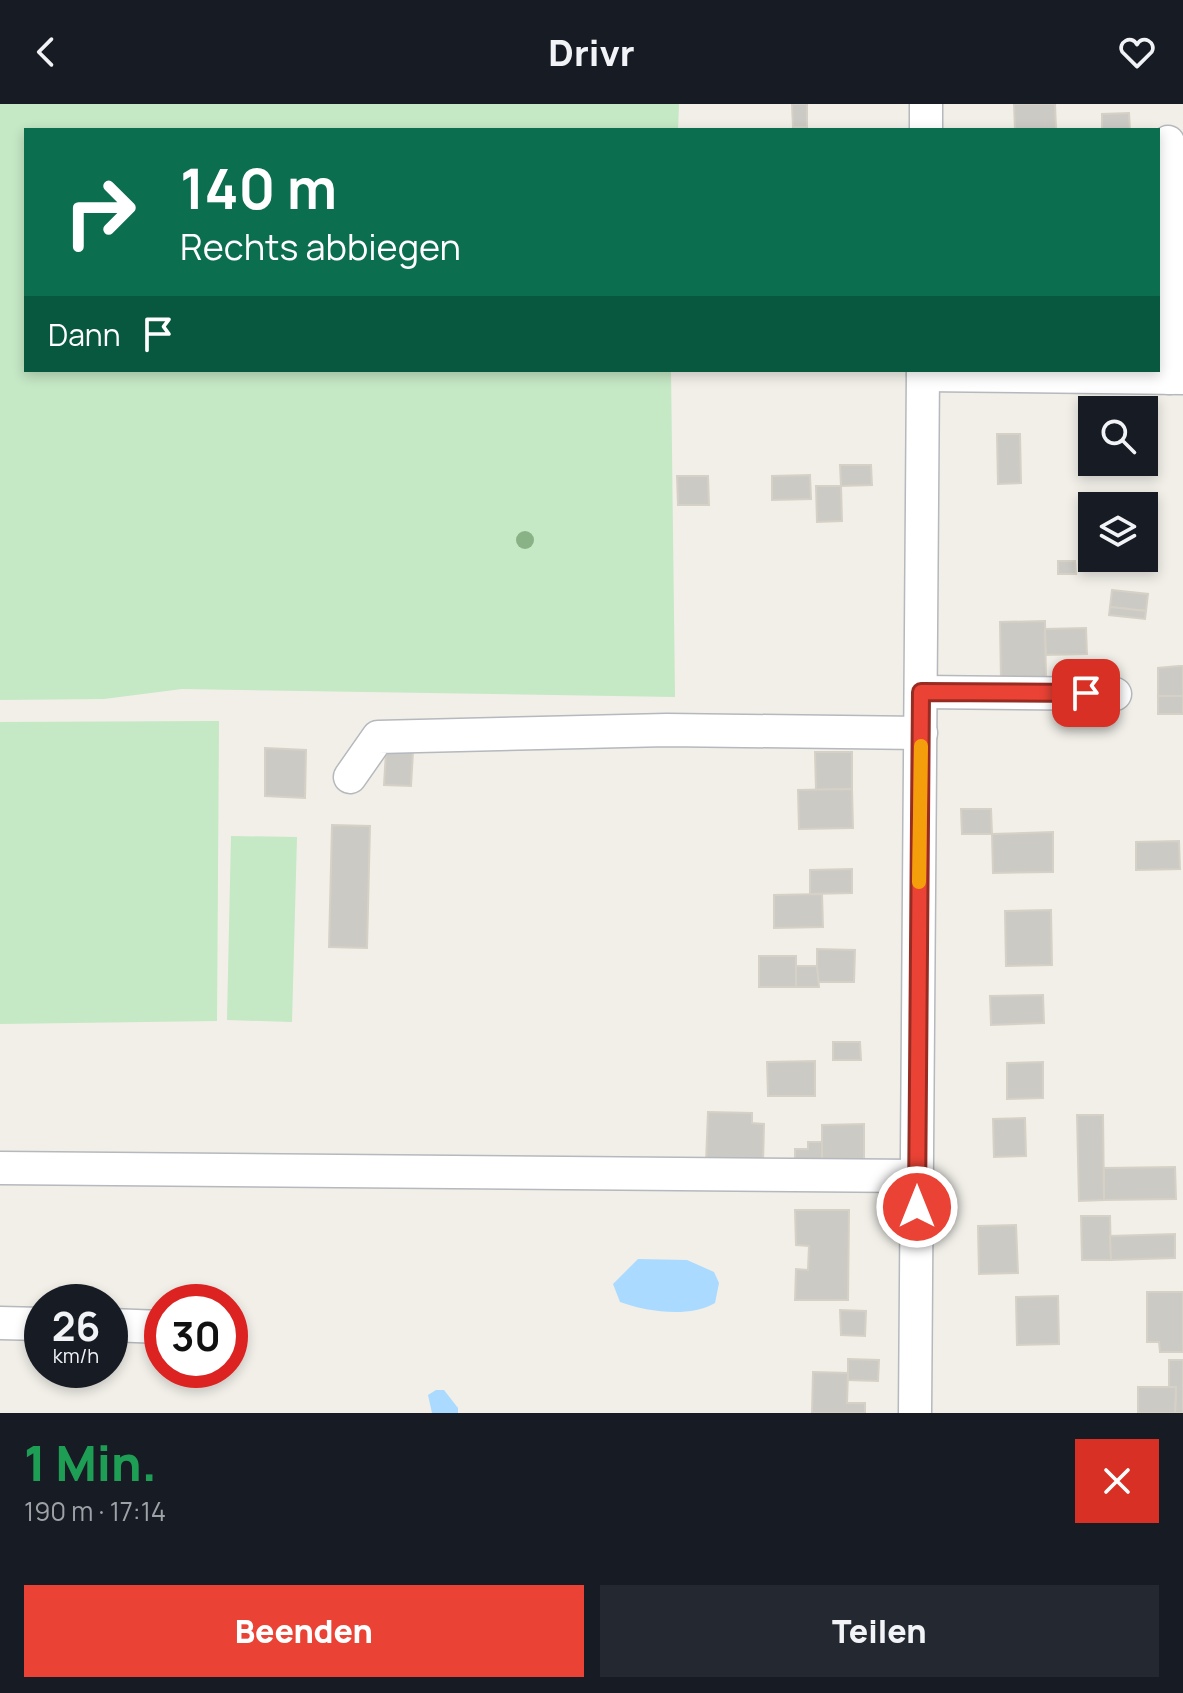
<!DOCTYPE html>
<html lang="de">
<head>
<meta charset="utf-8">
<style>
  body { margin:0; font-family:Manrope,sans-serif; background:#242831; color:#f1f3f6; height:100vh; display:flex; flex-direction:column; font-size:30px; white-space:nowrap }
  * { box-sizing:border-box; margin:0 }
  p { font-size:26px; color:#9ea1a6 }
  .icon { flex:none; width:44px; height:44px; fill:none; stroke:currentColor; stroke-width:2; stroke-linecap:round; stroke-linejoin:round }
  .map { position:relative; height:1309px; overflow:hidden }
  .panel { display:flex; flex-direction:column; background:#171b24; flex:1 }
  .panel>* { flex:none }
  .guide { position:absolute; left:24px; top:24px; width:1136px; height:244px; border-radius:0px; box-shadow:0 4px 12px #0003; background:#0b6e4f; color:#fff; overflow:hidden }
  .fabs { position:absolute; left:1078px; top:292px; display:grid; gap:16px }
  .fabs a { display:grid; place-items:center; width:80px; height:80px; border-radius:0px; background:#171b24; box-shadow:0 4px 12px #0003; font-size:40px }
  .speed { position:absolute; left:24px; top:1180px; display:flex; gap:16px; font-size:40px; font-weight:700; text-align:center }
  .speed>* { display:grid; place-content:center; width:104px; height:104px; border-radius:50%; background:#171b24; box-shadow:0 4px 12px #0003; line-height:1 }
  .speed small { font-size:20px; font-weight:400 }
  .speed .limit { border:12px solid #d22; background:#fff; color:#111 }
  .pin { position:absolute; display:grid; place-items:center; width:68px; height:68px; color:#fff; margin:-34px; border-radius:16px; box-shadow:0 4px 12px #0006 }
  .me { position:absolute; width:88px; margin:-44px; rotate:0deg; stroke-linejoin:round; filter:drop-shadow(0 0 6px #0008) }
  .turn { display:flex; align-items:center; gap:28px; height:168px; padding:0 24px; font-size:36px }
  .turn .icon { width:104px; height:104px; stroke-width:2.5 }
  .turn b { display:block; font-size:56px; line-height:68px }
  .then { display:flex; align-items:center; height:76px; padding:0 24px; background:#0003; gap:16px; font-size:30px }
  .round { display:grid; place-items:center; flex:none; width:84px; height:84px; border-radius:0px; background:#242831 }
  .overview { display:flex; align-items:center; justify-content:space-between; height:136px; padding:0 24px }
  h1 { font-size:48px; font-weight:800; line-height:60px; color:#1e9e55 }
  .button { display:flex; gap:16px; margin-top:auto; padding:16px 24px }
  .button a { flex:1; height:92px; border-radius:0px; background:#ea4335; color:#fff; font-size:32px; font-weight:800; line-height:92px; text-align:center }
  .button a+a { background:#242831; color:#f1f3f6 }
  header { display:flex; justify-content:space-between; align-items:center; height:104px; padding:0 24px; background:#171b24; font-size:36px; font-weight:800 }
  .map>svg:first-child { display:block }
  .green { fill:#c5e8c5 }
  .water { fill:#aadaff }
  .building { fill:#cccac5; stroke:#d6d1c6; stroke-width:2 }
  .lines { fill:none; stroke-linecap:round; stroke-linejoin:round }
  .minor-casing { stroke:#b5b8bc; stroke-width:35 }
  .minor { stroke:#fff; stroke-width:32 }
  .tree { fill:#89b387 }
  .route-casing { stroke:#982c22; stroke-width:20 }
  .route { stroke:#ea4335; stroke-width:14 }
  .slow { stroke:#f59e0b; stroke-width:14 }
</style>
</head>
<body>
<header><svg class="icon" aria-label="back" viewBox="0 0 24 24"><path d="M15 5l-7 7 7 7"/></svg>Drivr<svg class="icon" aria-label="heart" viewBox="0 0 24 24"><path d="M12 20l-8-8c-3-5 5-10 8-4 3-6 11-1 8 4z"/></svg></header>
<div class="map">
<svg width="1183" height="1309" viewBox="0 0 1183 1309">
  <rect width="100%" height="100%" fill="#f1efe8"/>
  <g class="green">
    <path d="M0,0H679L678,26H26V266H671L675,593L182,585L104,595L0,596Z"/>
    <path d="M219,617L217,917L0,920V618Z"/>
    <path d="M231,732L297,733L292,918L227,916Z"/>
  </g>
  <g class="water">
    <path d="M638,1155L687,1156L714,1168L719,1179L715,1199C689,1214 648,1208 620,1198L613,1180Z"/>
    <path d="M436,1286H444L458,1304V1309H432L428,1291Z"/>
  </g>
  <g class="building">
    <path d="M792,0H807V23H793Z"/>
    <path d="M1014,0H1055L1056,25L1015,26Z"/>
    <path d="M1129,9L1130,26H1102V10Z"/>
    <path d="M997,330H1020L1021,379L998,380Z"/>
    <path d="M840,361H871L872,381L841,382Z"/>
    <path d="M810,371L811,395L772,396V372Z"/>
    <path d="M677,372H708L709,401H678Z"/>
    <path d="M816,382H841L842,417L817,418Z"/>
    <path d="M1058,457H1075L1076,470H1058Z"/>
    <path d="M1112,486L1148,490L1146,507L1110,503Z"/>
    <path d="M1110,503L1146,507L1145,515L1109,511Z"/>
    <path d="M1045,517L1046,576L1001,577L1000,518Z"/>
    <path d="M1086,524L1087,550L1046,551L1045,525Z"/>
    <path d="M1179,562H1183V592H1158V564Z"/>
    <rect x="1158" y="592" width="25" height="18"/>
    <path d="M265,644L306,646L305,694L265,692Z"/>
    <path d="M386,647L413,648L411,682L384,681Z"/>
    <path d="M815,648H852V685L816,686Z"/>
    <path d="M852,685L853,724L799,725L798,686Z"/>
    <path d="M961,705H991L992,730H962Z"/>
    <path d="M332,721L370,722L367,844L329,843Z"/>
    <path d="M1053,728V768L993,769L992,730Z"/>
    <path d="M1179,737L1180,765L1136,766V738Z"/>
    <path d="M852,765V789L810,790V766Z"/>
    <path d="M822,790L823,823L774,824V791Z"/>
    <path d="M1051,806L1052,861L1006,862L1005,807Z"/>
    <path d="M817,845L855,846L854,878H817Z"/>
    <rect x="759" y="852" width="37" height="31"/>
    <path d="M796,862H817L819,883H796Z"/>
    <path d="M1043,891L1044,919L991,921L990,892Z"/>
    <path d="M833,938H860L861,956H833Z"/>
    <path d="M815,957V992H768L767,958Z"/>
    <path d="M1043,958V994L1007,995V959Z"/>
    <path d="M708,1008L752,1009V1019L764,1020L763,1060L706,1058Z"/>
    <path d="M1077,1011H1103L1104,1096L1079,1097Z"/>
    <path d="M1025,1014L1026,1052L994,1053L993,1015Z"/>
    <path d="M864,1020V1056L822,1057V1021Z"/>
    <path d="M808,1038H822V1057H795V1045H808Z"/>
    <path d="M1175,1063L1176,1095L1104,1096V1064Z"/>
    <path d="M795,1106H849L848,1196H795L796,1165L808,1166L809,1142L796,1141Z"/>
    <path d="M1081,1112H1110L1111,1156H1082Z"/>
    <path d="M1016,1121L1018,1169L979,1170L978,1122Z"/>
    <path d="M1175,1130V1154L1111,1156L1110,1132Z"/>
    <path d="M1147,1188H1183V1248H1160L1159,1238H1147Z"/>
    <path d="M1058,1192L1059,1240L1017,1241L1016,1193Z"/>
    <path d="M840,1206L866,1207L865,1232L841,1231Z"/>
    <path d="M848,1255L879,1256L878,1277L848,1276Z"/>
    <path d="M1169,1256H1183V1309H1175L1176,1283H1169Z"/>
    <path d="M813,1268L848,1269L847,1299H865V1309H812Z"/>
    <path d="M1138,1283H1176L1175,1309H1138Z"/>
  </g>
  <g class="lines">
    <defs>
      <g id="minor">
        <path d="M926,26V0"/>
        <path d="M1168,38L1170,274"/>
        <path d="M923,271L1183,274"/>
        <path d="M921,588L1115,590"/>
        <path d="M350,673L378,633L667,626L921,629"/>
        <path d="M0,1064L918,1072"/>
        <path d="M0,1219L42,1220"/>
        <path d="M110,1221L162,1223"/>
        <path d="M915,1309L923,266"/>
      </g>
    </defs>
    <use href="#minor" class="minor-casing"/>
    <use href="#minor" class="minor"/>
  </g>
  <circle class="tree" cx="525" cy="436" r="9"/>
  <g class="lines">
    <defs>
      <path id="route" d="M917,1103L921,588L1086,589"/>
    </defs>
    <use href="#route" class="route-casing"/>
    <use href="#route" class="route"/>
    <path class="slow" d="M919,778L921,642"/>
  </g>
</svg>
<div class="fabs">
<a><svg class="icon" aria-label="search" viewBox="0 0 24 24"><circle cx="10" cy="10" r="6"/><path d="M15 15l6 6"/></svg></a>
<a><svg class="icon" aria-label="layers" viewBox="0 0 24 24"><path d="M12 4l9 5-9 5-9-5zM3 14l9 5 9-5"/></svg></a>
</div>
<div class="speed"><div>26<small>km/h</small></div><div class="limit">30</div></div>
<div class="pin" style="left:1086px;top:589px;background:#d93025"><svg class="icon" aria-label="arrive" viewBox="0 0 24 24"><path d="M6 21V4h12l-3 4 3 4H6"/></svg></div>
<svg class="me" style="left:917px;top:1103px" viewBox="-20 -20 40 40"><circle r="17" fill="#ea4335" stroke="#fff" stroke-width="3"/><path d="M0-11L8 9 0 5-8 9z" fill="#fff"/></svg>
<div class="guide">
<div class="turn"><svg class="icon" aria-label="right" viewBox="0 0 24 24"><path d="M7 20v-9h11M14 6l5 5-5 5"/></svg><div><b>140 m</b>Rechts abbiegen</div></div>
<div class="then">Dann<svg class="icon" aria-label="arrive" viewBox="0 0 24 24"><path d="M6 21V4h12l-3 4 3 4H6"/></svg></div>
</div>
</div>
<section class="panel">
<div class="overview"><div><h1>1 Min.</h1><p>190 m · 17:14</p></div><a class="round" style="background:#d93025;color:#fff"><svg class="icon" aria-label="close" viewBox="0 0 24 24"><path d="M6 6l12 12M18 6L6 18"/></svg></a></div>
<div class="button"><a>Beenden</a><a>Teilen</a></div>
</section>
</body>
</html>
